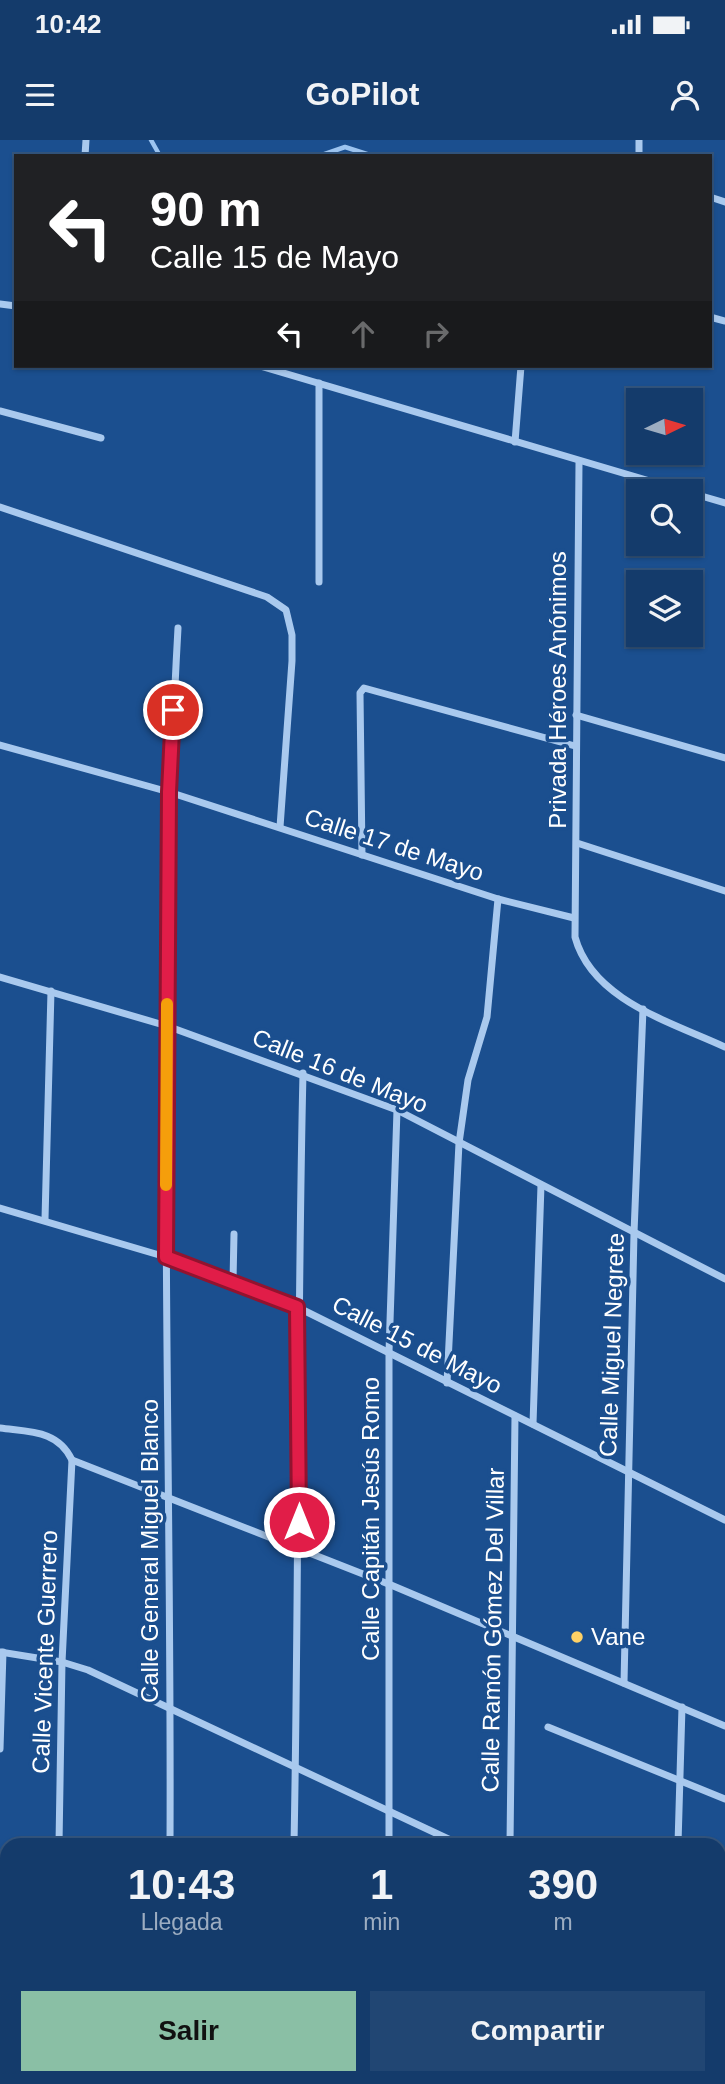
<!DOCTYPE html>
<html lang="es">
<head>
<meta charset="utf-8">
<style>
  body { margin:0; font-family:Helvetica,sans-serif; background:#214673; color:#f1f3f6; height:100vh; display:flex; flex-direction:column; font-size:26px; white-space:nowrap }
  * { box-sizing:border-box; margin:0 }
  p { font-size:23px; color:#9dadc1 }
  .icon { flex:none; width:38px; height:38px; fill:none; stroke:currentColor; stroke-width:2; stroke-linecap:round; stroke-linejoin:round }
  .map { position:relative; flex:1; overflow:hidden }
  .drawer { position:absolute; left:0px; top:1698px; width:726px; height:247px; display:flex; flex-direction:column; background:#143b6b; border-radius:21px 21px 0 0; box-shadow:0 2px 5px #0004,0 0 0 2px #33557e }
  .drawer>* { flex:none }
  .top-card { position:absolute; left:14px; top:14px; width:698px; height:214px; border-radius:0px; box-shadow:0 2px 5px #0004,0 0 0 2px #33557e; background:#202124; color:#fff; overflow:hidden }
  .needle { width:46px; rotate:85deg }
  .buttons { position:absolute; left:626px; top:248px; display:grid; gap:14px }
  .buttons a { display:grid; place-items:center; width:77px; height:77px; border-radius:0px; background:#143b6b; box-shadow:0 2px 5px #0004,0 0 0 2px #33557e; font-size:35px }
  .pin { position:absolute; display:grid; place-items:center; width:60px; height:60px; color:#fff; margin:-30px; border:4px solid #fff; border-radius:50%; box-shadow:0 2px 7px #0007 }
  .me { position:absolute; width:77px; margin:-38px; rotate:0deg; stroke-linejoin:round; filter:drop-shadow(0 0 5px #0008) }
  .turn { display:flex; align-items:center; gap:24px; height:147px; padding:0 21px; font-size:32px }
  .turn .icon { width:91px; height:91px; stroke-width:2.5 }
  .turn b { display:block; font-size:49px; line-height:60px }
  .lanes { display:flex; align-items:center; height:66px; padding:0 21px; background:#0003; justify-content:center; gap:35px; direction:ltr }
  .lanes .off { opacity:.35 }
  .eta { display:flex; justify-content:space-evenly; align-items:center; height:119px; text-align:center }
  .eta b { font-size:42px; font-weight:700; line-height:49px }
  .button { display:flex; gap:14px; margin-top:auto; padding:14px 21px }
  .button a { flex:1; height:80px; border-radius:0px; background:#8abfa5; color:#111; font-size:28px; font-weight:700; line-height:80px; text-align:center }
  .button a+a { background:#214673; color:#f1f3f6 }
  .status { display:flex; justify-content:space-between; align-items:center; height:49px; padding:0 35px; background:#143b6b; direction:ltr }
  .status svg { height:19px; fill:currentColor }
  header { display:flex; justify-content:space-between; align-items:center; height:91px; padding:0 21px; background:#143b6b; font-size:32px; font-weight:700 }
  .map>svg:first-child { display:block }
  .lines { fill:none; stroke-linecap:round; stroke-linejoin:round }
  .stream { stroke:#9cc4f0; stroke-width:4.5 }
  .street { stroke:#a9c9ee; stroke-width:7 }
  .route-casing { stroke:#92132f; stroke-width:18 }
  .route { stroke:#e11d48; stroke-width:12 }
  .slow { stroke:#f59e0b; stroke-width:12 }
  .poi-dot { fill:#ffd166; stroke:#1b4f8f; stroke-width:2.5 }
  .labels { text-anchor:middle; stroke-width:7; stroke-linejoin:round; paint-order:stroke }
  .street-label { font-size:24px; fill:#fff; stroke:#1b4f8f }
  .poi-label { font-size:24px; fill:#fff; stroke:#1b4f8f; text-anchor:start }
</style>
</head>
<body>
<div class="status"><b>10:42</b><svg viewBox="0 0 49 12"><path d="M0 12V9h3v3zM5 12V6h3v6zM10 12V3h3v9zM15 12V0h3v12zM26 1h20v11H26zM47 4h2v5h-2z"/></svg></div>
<header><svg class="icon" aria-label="menu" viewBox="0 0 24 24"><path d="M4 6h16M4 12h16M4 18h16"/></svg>GoPilot<svg class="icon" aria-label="person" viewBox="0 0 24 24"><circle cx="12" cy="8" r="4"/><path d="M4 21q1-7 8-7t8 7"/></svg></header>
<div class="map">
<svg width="725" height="1944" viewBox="0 0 725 1944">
  <rect width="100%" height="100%" fill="#1b4f8f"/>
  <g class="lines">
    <g class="stream">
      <path d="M151,0L160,16"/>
      <path d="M319,16L345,7L373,16"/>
    </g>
    <g class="street">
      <path d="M639,0V16"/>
      <path d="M85,16L86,0"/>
      <path d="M710,57L725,62"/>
      <path d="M0,164L16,166"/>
      <path d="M710,177L725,181"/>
      <path d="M260,226L687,352"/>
      <path d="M319,243V442"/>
      <path d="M0,271L101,298"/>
      <path d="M515,302L521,226"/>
      <path d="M579,323L575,797C592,860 671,882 725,907"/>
      <path d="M691,353L725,363"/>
      <path d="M0,367L267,457L286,470L292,495V521L280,687"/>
      <path d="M576,575L725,618"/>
      <path d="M0,605L169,652L498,759L574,778"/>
      <path d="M577,703L725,751"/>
      <path d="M362,715L360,553L364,548L575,606"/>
      <path d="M0,837L167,886L397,970L725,1139"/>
      <path d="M0,1068L166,1117L297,1167L725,1380"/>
      <path d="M45,1079L51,851"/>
      <path d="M233,1141L234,1094"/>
      <path d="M447,1243L459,1003L468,940L487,877L498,759"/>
      <path d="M533,1284L541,1045"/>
      <path d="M0,1288C30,1292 58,1290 72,1320L62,1522L59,1704"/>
      <path d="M72,1320L391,1445L725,1586"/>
      <path d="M0,1512L62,1522L88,1530L459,1704"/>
      <path d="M624,1543L634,1093L643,869"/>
      <path d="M548,1587L725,1659"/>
      <path d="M0,1609L3,1512"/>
      <path d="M170,1704C172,1299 155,893 178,488"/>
      <path d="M294,1704C299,1447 297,1191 303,933"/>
      <path d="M389,1704V1212L397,970"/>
      <path d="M510,1704L515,1276"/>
      <path d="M678,1704L682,1567"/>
      <path d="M719,1833L725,1836"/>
      <path d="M388,1937V1944"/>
      <path d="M447,1937L463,1944"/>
      <path d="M678,1937L692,1944"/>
      <path d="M56,1944V1937"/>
      <path d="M169,1944V1937"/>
      <path d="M289,1944V1937"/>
      <path d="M509,1944V1937"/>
      <path d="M618,1944V1937"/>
    </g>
  </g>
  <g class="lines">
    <defs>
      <path id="route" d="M173,570L169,652L166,1117L297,1167L299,1382"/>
    </defs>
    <use href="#route" class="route-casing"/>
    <use href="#route" class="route"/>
    <path class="slow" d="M166,1045L167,864"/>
  </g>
  <circle class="poi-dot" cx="577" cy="1497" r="7"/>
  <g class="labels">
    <g class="street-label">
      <text transform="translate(558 550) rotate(-90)" y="8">Privada Héroes Anónimos</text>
      <text transform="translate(394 705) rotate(18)" y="8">Calle 17 de Mayo</text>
      <text transform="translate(340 931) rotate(22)" y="8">Calle 16 de Mayo</text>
      <text transform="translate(417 1205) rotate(27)" y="8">Calle 15 de Mayo</text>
      <text transform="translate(612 1205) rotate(-88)" y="8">Calle Miguel Negrete</text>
      <text transform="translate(371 1379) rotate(-90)" y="8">Calle Capitán Jesús Romo</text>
      <text transform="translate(150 1411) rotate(-90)" y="8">Calle General Miguel Blanco</text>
      <text transform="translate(493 1490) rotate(-89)" y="8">Calle Ramón Gómez Del Villar</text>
      <text transform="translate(45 1512) rotate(-88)" y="8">Calle Vicente Guerrero</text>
    </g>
    <g class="poi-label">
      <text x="591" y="1505">Vane</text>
    </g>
  </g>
</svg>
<div class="buttons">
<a><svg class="needle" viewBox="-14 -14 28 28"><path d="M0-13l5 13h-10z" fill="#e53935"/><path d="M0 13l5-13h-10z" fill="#9dadc1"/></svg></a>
<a><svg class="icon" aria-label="search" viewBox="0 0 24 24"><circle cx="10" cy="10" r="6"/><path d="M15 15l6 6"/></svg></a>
<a><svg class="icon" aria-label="layers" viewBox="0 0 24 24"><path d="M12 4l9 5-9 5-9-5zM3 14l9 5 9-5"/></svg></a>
</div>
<div class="pin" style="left:173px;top:570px;background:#d93025"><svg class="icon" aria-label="arrive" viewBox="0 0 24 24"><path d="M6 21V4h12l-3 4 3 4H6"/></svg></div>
<svg class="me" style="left:299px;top:1382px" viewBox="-20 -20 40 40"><circle r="17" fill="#e11d48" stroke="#fff" stroke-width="3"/><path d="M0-11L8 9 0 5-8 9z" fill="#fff"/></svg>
<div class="top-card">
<div class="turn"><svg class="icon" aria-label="left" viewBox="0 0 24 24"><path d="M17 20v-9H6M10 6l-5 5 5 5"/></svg><div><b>90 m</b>Calle 15 de Mayo</div></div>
<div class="lanes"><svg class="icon" aria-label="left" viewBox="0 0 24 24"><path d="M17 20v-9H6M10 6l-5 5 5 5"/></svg><svg class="icon off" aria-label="ahead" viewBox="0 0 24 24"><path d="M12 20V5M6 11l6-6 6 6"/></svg><svg class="icon off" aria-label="right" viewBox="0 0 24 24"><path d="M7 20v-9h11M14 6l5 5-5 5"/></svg></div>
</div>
<section class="drawer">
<div class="eta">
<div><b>10:43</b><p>Llegada</p></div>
<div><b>1</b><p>min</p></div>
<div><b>390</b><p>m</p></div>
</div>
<div class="button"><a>Salir</a><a>Compartir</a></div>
</section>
</div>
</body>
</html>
